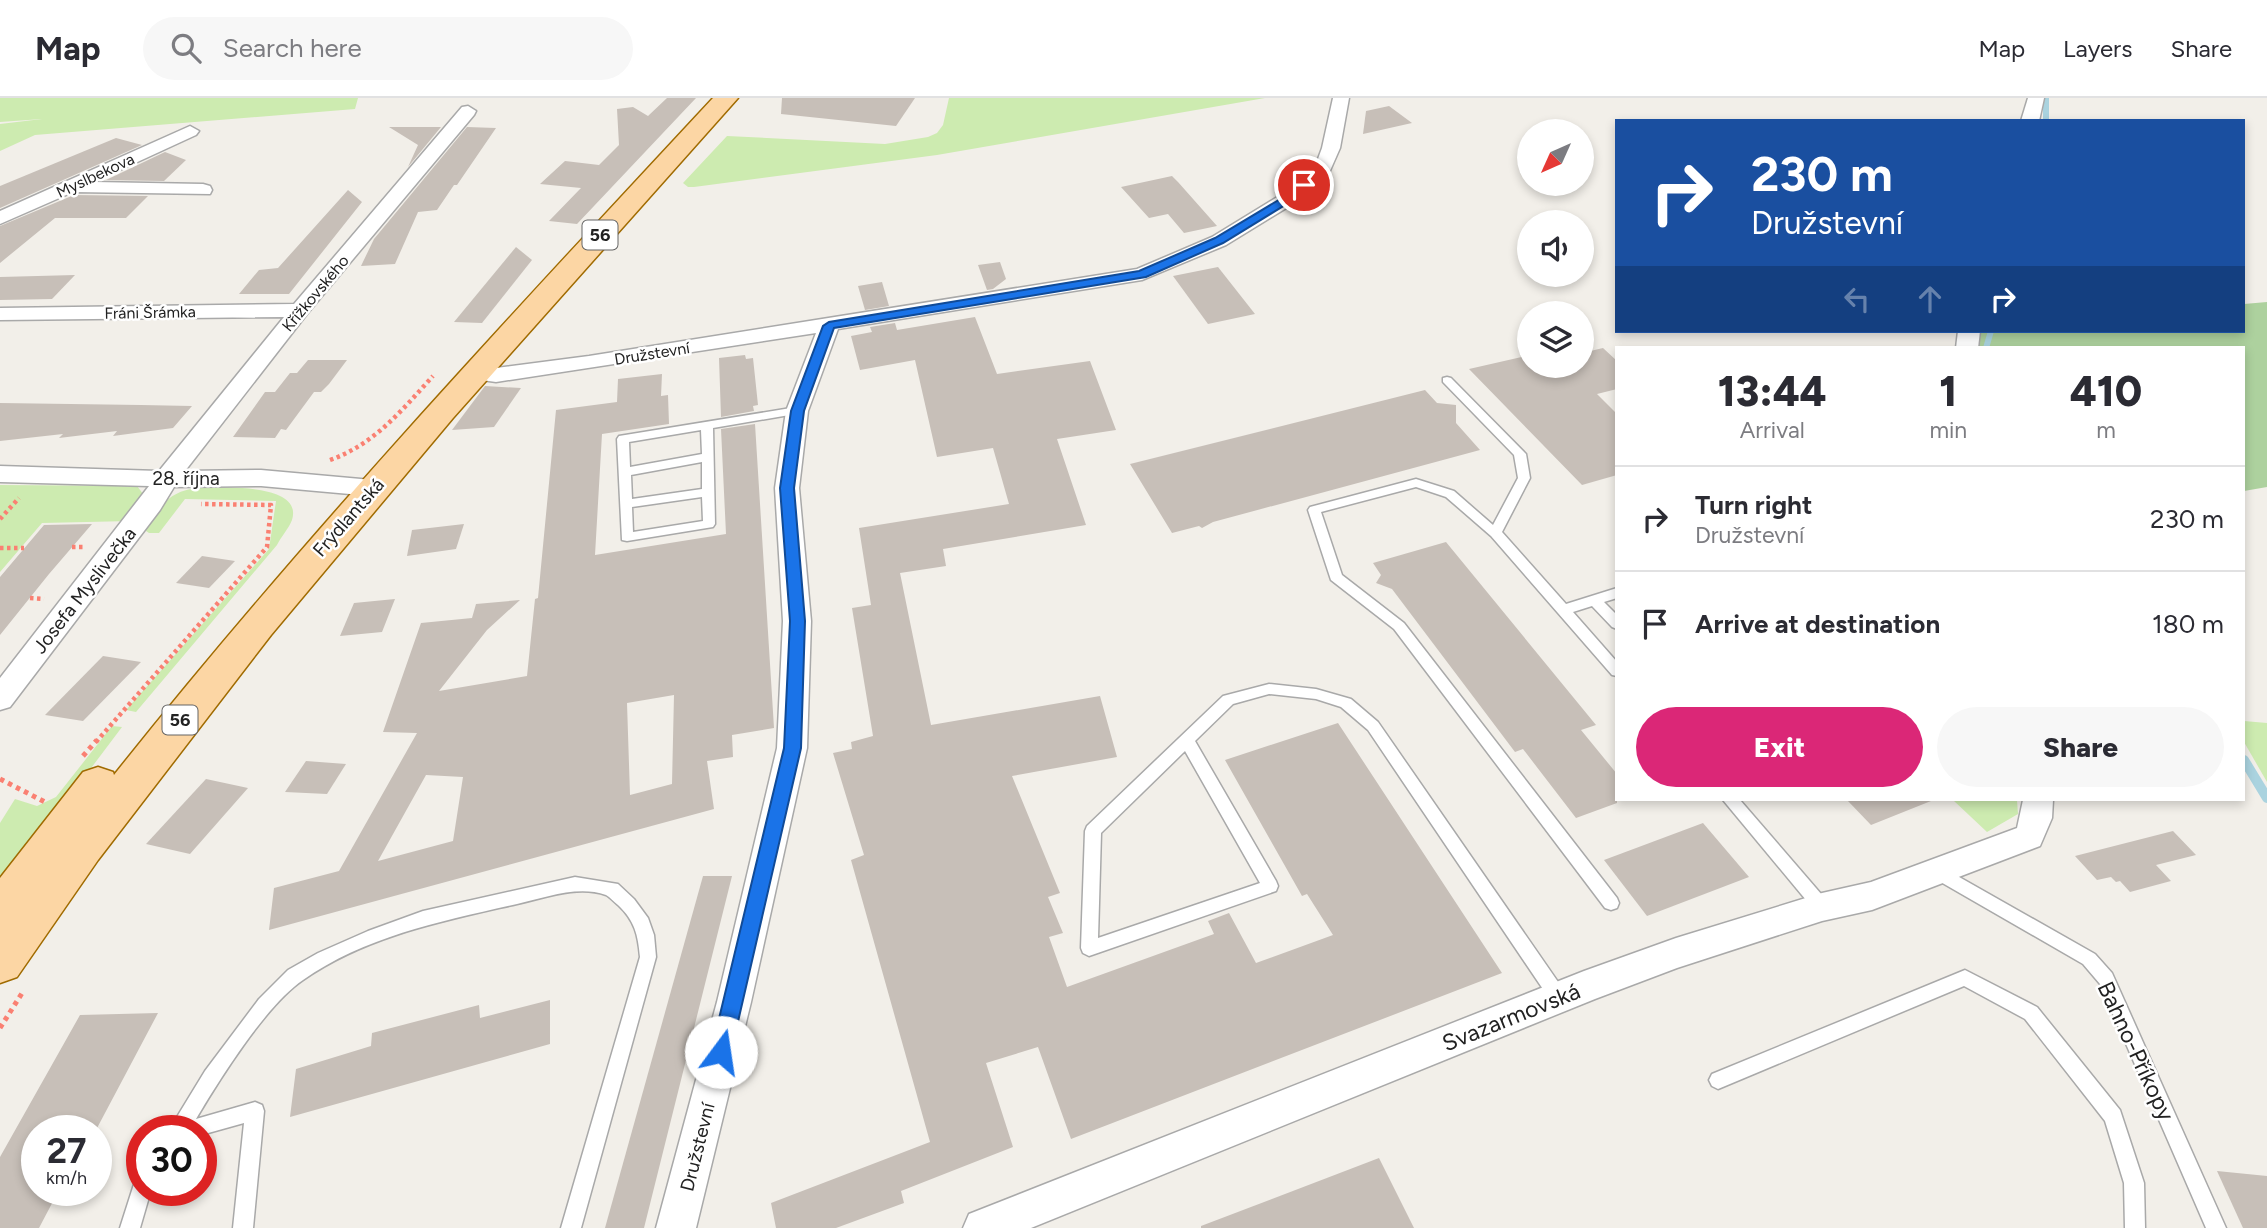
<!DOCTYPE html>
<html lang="en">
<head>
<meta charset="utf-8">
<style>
  body { margin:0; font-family:Figtree,sans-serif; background:#f7f7f7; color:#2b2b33; height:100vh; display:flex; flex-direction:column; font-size:26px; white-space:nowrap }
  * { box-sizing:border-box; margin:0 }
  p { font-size:23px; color:#7c7c81 }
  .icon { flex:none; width:38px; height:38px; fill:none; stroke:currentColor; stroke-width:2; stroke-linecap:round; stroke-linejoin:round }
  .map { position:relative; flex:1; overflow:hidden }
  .sheet { position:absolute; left:1615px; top:248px; width:630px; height:455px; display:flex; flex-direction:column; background:#fff; border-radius:0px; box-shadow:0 4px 10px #0003 }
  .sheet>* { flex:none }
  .hud { position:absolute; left:1615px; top:21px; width:630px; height:214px; border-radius:0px; box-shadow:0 4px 10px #0003; background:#1a4fa0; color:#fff; overflow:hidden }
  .needle { width:46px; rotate:225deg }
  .fabs { position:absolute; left:1517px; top:21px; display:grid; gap:14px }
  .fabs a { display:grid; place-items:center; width:77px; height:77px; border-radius:50%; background:#fff; box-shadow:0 4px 10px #0003; font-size:35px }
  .speed { position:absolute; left:21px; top:1017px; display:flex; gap:14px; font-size:35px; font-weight:700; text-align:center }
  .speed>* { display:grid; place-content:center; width:91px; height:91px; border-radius:50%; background:#fff; box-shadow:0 4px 10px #0003; line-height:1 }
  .speed small { font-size:18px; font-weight:400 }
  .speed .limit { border:10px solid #d22; background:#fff; color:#111 }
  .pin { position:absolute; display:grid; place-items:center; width:60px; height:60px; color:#fff; margin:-30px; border:4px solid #fff; border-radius:50%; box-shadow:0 2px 7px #0007 }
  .me { position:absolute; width:77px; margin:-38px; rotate:14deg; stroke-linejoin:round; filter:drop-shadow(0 0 5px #0008) }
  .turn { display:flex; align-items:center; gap:24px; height:147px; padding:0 21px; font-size:32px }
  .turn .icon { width:91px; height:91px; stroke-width:2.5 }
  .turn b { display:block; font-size:49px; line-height:60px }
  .lanes { display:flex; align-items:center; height:66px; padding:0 21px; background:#0003; justify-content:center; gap:35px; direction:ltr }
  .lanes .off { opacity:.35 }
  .eta { display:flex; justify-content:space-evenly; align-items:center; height:119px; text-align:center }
  .eta b { font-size:42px; font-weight:800; line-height:49px }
  .primary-button { display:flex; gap:14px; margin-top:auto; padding:14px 21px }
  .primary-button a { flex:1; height:80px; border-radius:42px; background:#db2777; color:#fff; font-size:28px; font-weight:800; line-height:80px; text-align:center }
  .primary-button a+a { background:#f7f7f7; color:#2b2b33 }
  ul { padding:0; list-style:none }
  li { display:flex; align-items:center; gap:21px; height:105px; padding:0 21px; border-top:2px solid #e1e1e2 }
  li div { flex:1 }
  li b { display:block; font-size:26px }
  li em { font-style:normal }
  header { display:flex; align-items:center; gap:42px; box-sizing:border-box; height:98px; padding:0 35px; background:#fff; border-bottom:2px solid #e1e1e2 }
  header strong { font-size:33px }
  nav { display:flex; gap:38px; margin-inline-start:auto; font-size:24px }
  .search { width:490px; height:63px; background:#f7f7f7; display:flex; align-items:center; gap:18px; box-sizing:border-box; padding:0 24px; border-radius:38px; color:#7c7c81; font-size:26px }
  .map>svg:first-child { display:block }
  .grass { fill:#cdebb0 }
  .forest { fill:#add19e }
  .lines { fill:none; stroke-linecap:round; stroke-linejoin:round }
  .stream-far1 { stroke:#aad3df; stroke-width:6 }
  .stream { stroke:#aad3df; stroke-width:10 }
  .building { fill:#c7bfb8; fill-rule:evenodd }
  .lane-casing { stroke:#a9a9a9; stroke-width:3 }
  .street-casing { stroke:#a9a9a9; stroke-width:3 }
  .primary-casing { stroke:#a06b00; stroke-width:3 }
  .path-far1 { stroke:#fa8072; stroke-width:4.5; stroke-dasharray:3.5 3.5; stroke-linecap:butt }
  .path { stroke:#fa8072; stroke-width:5; stroke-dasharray:4.5 4.5; stroke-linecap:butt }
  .lane { fill:#fff; fill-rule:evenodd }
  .street { fill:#fff; fill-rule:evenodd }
  .primary { fill:#fcd6a4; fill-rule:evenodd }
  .route { fill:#1a73e8; stroke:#114b97; stroke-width:2 }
  .labels { text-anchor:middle; stroke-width:5; stroke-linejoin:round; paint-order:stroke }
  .far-street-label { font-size:16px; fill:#222; stroke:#fff }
  .shield { fill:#fff; stroke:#646464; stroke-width:2 }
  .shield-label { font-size:18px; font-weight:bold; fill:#222 }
  .street-label { font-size:19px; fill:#222; stroke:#fff }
  .near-street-label { font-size:23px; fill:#222; stroke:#fff }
</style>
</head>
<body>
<header>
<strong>Map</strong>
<div class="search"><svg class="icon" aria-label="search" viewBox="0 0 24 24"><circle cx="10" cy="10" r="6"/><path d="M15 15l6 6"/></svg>Search here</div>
<nav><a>Map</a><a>Layers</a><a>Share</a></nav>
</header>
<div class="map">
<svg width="2267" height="1130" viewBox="0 0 2267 1130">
  <rect width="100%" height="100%" fill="#f2efe9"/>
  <g class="grass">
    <path d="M0,0H358L355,11L35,37L0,53V26L42,21L0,24Z"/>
    <path d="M949,0H1265L937,57L694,89H688L683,85L727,38L885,46L928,39L937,35L943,27Z"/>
    <path d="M0,387L137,388L147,401L131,423L42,425L0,474Z"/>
    <path d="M209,389C229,390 303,386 292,422C289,430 281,439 277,447L136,614L126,612L269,451L276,403L185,401L159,435H149L143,431C164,403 172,390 209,389Z"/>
    <path d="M2244,623L2267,625V684L2244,644Z"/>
    <path d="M112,628L122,629L0,791V725L15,701L37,708L56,699Z"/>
    <path d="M1953,702H2017L2018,716L1987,734Z"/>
  </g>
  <path class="forest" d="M2267,204V389L2244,393V250H1976L1974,233H2244V206Z"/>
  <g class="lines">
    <g class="stream-far1">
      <path d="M2046,0V23"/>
      <path d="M1986,250L1991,233"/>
    </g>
    <path class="stream" d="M2244,662L2267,700"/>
  </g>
  <g class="building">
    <path d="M667,0H696L577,126L549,123L581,90L540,86L565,63L599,67L619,47L617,11L633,9L648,18Z"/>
    <path d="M782,0H915L896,28L781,16Z"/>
    <path d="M1389,8L1412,25L1363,36L1366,13Z"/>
    <path d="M389,29H441L408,69L418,47Z"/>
    <path d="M467,29L496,30L457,87H454L437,112L418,114L395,166L361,168L374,141Z"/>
    <path d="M116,40L142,47L0,110V88Z"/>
    <path d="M165,54L186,62L164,83L106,82Z"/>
    <path d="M1172,78L1178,84L1217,128L1184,135L1168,116L1149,120L1121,89Z"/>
    <path d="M348,92L362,104L289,196H239L259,172L278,170Z"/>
    <path d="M74,97L148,98L126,120H55L0,165V128Z"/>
    <path d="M516,149L532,162L482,225L454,224Z"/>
    <path d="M1000,164L1006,181L993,191L987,192L978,167Z"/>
    <path d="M1218,169L1255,216L1208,226L1173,178Z"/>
    <path d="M75,177L52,201L0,202V179Z"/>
    <path d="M882,184L889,208L865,212L858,188Z"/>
    <path d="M975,219L997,276L1090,263L1116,332L1057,341L1086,427L943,451L946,468L900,475L931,627L1100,598L1117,659L1012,678L1060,795L1048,799L1063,835L1049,839L1067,889L1214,836L1208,823L1229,815L1256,865L1333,837L1307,796L1302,798L1225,662L1338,625L1502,875L1071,1041L1038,949L986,965L1013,1049L901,1093L904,1105L836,1130H776L771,1105L930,1044L851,762L864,757L833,655L852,651L851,644L873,638L852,510L871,507L859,430L1009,406L993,350L937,359L915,262L860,272L851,238L872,234L870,229L895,225L897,232Z"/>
    <path d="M1603,250L1617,263V291L1597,296L1617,316V377L1582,387L1469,271L1530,257V268H1582V255Z"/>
    <path d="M745,257L746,261L753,260L758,307L753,308L754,313L721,319L719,260Z"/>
    <path d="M308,262H347L329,286L321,294H314L286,332L281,331L275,340L233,339L265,294H275L290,275H297Z"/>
    <path d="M662,276L661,298L668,297L669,326L602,336L595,457L726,436L721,331L755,326L774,630L732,637L733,659L707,663L714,711L269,832L274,790L339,773L417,635L383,634L421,525L472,520L476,506L520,502L487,532L439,593L527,578L535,501L538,500L556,312L617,304L618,281ZM674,597L672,686L630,697L627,605ZM426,677L463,679L453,743L378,763Z"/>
    <path d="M485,288L521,290L494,329L452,332Z"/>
    <path d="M1425,292L1437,305L1456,307V325L1480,352L1213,424L1202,430L1199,428L1172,435L1130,366Z"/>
    <path d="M0,305L141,307L192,308L173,330L113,338L117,333L59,340L63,336L0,343Z"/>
    <path d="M92,426L49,476L0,537V479L44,427Z"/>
    <path d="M464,426L456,451L407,458L412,432Z"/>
    <path d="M1446,444L1596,627L1581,632L1617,676V705L1576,720L1523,651L1515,654L1392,491L1376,485L1381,477L1373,465Z"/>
    <path d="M202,458L235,463L209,490L176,485Z"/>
    <path d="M395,501L382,534L340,538L354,505Z"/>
    <path d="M103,558L141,564L83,623L45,617Z"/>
    <path d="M306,663L346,666L327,696L285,694Z"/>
    <path d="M206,681L248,690L190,756L146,746Z"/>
    <path d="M1847,702H1930L1931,703L1871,727Z"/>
    <path d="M1703,725L1749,779L1647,818L1604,762Z"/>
    <path d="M2173,733L2196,757L2156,767L2171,783L2130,794L2120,783L2116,784L2111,779L2097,782L2075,758Z"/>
    <path d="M703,778H732L644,1130H605Z"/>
    <path d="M550,902V946L290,1019L296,971L371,948L372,935L479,907L480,920Z"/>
    <path d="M158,915L96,1032H37V1092H59L39,1130H0V1059L80,917Z"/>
    <path d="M1379,1060L1414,1130H1201V1128Z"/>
    <path d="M2217,1073L2267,1078V1130H2243Z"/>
  </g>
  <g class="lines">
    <defs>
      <g id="lane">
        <path d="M1447,279L1451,280L1526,356L1530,380L1502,434L1566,506L1617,490V500L1604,504L1617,517V531L1612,529L1592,508L1573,514L1617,564V578L1612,577L1491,438L1446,399L1416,389L1321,414L1342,477L1404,525L1617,800L1619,805L1617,810L1611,812L1605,810L1394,531L1331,482L1308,412L1310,409L1416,381L1454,393L1493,427L1518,380L1514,357L1443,284V280Z"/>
        <path d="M797,309L803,313L801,315L713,330L715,426L713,429L627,443L622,442L617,341L619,338ZM701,332L702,356L630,369L629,344ZM702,364V391L632,401L631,377ZM702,399L703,423L633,434L632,409Z"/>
        <path d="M1269,586L1316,591L1351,601L1378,624L1565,894L1568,900L1565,906L1559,908L1553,906L1368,632L1341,609L1316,601L1269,596L1233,606L1195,643L1276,783L1278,788L1276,793L1089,858L1083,855L1081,850L1085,733L1087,728L1223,598ZM1185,653L1260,785L1098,840L1101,735Z"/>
        <path d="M1723,702H1740L1828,804L1830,809L1828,814L1822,816L1816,814Z"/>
        <path d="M1938,767L2095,856L2112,875L2226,1130H2206L2100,886L2083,866L1932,779L1930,774L1932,769Z"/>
        <path d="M575,779L618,786L634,801L648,820L654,837L656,859L581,1130H561L640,859C638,837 635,823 618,807C614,804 610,799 606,797C577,787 545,800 517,806C443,823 366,838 303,882C266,907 219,982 196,1021L255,1004L262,1007L264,1013L253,1130H233L244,1025L201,1037V1032H169L205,973L259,901L288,872L318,855L368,833L423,813Z"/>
        <path d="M1965,872L2037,909L2120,1012L2144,1085L2145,1130H2125L2124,1085L2105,1023L2025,921L1964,888L1718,991L1712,988L1709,982L1712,976Z"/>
        <path d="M142,1080V1092H151L140,1130H120L135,1083Z"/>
      </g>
      <g id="street">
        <path d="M1333,0H1349L1340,50L1329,75L1293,106L1226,147L1142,182L838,231L808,313L799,390L811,523L807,650L751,904L696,1130H656L717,904L777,650L783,523L775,390L786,313L816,235L496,284L467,280L464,275L467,270H496L589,258L1137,171L1212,139L1279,98L1315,69L1322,50Z"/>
        <path d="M2028,0H2044L2039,23H2021Z"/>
        <path d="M468,8L476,13L474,17L307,216L185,373L261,372L372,382L381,384L384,390L381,396L372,398L261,388L174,389L160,412L10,609L0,612V580L149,388L0,384V368L159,373L284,219L0,222V210L294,206L462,9Z"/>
        <path d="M190,28L199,33L196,37L94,84L203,86L210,88L212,92L210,96L73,94L0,126V113Z"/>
        <path d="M1958,233H1980L1978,250H1956Z"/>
        <path d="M2023,702H2053L2052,720L2040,748L1872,812L1822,823L1677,870L1595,901L1031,1130H963L969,1116L1584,873L1676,840L1822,795L1871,784L2017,730Z"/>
      </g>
      <path id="primary" d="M713,0H738L453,320L271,537L98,762L17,879L0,885V780L83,674L98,669L113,674L114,677C302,441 508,220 713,0Z"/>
    </defs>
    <use href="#lane" class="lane-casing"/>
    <use href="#street" class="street-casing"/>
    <use href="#primary" class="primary-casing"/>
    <g class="path-far1">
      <path d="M330,362C375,346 402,312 433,278"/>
      <path d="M0,421L19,400"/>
      <path d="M72,449H84"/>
      <path d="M0,450H24"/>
      <path d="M30,500L44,501"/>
      <path d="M96,644L267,449L271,407L201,406"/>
    </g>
    <g class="path">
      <path d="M83,658L97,642"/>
      <path d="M0,681L45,704"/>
      <path d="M0,930L24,892"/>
    </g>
    <use href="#lane" class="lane"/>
    <use href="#street" class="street"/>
    <use href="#primary" class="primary"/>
  </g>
  <path class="route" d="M1301,85L1310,87L1290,104L1223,145L1146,179L834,230L804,313L794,390L805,523L801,650L731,954L728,961L721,964L714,961L711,954L784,650L790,523L780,390L791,313L823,228L829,224L1139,173L1215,140L1282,100Z"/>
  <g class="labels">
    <g class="far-street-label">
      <text transform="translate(95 77) rotate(-25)" y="6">Myslbekova</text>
      <text transform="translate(315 195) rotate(-50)" y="6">Křížkovského</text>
      <text transform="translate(150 214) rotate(-1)" y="6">Fráni Šrámka</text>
      <text transform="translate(652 255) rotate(-9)" y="6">Družstevní</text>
    </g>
    <g class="shield">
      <rect x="582.5" y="122.5" width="35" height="29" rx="5"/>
      <rect x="162.5" y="607.5" width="35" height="29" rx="5"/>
    </g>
    <g class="shield-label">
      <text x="600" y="143">56</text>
      <text x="180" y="628">56</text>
    </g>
    <g class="street-label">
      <text x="186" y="387">28. října</text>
      <text transform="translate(348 419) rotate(-49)" y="7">Frýdlantská</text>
      <text transform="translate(84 492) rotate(-52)" y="7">Josefa Myslivečka</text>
      <text transform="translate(697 1049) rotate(-76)" y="7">Družstevní</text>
    </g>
    <g class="near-street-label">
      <text transform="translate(1511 919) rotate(-22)" y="8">Svazarmovská</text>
      <text transform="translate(2136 953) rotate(65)" y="8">Bahno-Příkopy</text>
    </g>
  </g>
</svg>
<div class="fabs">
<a><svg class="needle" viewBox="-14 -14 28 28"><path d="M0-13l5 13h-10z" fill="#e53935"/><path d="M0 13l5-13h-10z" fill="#7c7c81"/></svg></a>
<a><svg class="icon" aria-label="sound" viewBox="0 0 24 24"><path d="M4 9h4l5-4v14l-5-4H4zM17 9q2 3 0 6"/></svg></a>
<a><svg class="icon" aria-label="layers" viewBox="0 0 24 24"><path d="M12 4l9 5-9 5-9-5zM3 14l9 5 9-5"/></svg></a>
</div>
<div class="speed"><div>27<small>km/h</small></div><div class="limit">30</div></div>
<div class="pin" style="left:1304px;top:87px;background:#d93025"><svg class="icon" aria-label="arrive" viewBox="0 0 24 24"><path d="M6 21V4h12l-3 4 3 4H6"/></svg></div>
<svg class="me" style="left:721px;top:954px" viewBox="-20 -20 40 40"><circle r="19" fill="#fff"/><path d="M0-13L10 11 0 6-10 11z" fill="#1a73e8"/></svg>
<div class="hud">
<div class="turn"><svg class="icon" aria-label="right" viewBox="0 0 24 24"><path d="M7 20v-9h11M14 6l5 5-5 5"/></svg><div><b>230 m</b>Družstevní</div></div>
<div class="lanes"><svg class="icon off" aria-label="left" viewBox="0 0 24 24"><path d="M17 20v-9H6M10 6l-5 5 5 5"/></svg><svg class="icon off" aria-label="ahead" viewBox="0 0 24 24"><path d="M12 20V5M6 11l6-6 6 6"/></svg><svg class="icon" aria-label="right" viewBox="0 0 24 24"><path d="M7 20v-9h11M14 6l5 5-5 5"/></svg></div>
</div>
<section class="sheet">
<div class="eta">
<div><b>13:44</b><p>Arrival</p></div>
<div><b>1</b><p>min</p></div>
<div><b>410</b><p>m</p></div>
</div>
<ul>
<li><svg class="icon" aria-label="right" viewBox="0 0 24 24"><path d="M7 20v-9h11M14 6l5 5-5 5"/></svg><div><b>Turn right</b><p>Družstevní</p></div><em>230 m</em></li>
<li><svg class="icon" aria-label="arrive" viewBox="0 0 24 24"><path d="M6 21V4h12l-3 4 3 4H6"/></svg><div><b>Arrive at destination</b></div><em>180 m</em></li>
</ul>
<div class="primary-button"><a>Exit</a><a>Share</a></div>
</section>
</div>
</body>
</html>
